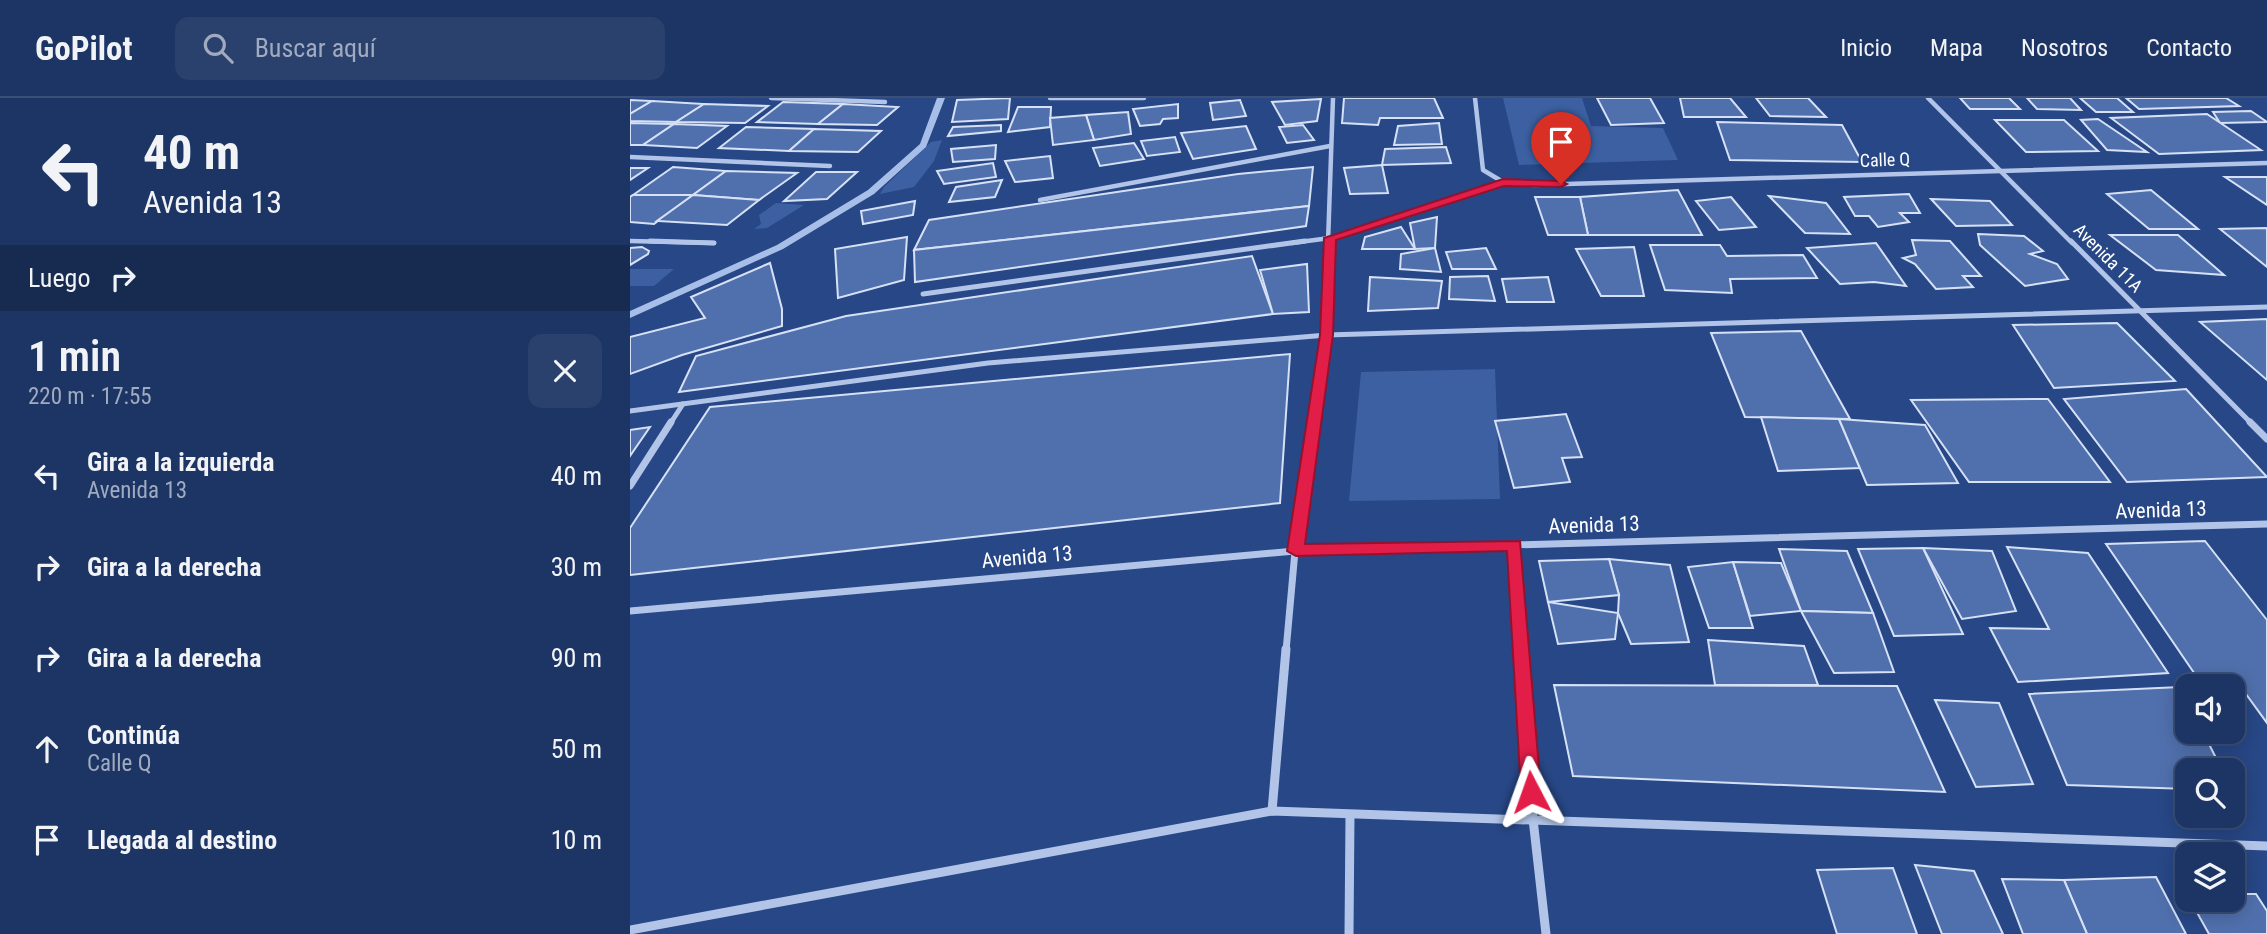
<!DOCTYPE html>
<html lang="es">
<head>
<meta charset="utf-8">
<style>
  body { margin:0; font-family:"Roboto Condensed",sans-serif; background:#2a406d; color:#f1f3f6; height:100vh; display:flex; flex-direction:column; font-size:26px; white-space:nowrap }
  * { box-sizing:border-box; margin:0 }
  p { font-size:23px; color:#a0abbf }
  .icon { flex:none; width:38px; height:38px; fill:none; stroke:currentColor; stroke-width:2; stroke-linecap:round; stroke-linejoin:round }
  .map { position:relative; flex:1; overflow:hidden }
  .details { display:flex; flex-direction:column; background:#1d3564; width:630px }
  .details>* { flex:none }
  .guide { background:#1d3564; color:#f1f3f6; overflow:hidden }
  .fabs { position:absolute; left:1545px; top:576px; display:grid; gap:14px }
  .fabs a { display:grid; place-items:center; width:70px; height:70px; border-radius:14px; background:#1d3564; box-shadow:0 4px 18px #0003,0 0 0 2px #3b5078; font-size:35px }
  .pin { position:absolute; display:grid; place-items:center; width:60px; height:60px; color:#fff; margin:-72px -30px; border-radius:50% 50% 50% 0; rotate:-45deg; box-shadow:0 0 7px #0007 }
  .pin .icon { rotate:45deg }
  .me { position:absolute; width:77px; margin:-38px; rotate:356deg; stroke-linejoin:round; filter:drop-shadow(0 0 5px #0008) }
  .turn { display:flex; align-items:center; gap:24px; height:147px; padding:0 28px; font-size:32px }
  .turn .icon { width:91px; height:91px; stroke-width:2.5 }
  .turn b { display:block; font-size:49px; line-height:60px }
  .then { display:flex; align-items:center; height:66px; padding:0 28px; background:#0003; gap:14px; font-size:26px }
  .round { display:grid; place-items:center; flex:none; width:74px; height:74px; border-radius:14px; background:#2a406d }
  .head { display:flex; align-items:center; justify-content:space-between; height:119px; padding:0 28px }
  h1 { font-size:42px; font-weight:600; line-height:52px }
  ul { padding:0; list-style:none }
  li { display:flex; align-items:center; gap:21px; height:91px; padding:0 28px }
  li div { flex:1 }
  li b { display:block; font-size:26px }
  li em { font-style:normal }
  header { display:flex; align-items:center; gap:42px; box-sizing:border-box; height:98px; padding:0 35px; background:#1d3564; border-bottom:2px solid #3b5078 }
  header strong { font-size:33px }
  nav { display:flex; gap:38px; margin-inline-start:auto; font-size:24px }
  .search { width:490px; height:63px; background:#2a406d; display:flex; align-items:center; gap:18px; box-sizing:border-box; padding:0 24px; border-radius:14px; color:#a0abbf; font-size:26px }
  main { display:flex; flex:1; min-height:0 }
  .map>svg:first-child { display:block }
  .green { fill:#3c60a2 }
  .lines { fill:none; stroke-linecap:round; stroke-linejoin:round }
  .stream { fill:#a7bfe8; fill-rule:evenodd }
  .building { fill:#5070ad; stroke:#d6e1f6; stroke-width:2 }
  .street-far3 { stroke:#b2c5e8; stroke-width:4.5 }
  .street-far2 { stroke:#b2c5e8; stroke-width:5 }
  .street-far1 { stroke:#b2c5e8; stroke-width:7 }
  .street { stroke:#b2c5e8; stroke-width:9 }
  .route { fill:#e11d48; stroke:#92132f; stroke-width:2 }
  .labels { text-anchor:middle; stroke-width:5; stroke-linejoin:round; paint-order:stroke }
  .far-street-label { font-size:18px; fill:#fff; stroke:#274786 }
  .street-label { font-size:21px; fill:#fff; stroke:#274786 }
</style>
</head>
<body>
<header>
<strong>GoPilot</strong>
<div class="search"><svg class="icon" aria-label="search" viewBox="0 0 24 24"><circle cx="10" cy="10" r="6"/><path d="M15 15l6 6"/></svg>Buscar aquí</div>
<nav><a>Inicio</a><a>Mapa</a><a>Nosotros</a><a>Contacto</a></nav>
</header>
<main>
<section class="details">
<div class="guide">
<div class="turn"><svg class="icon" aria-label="left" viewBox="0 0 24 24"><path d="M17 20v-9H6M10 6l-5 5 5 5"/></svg><div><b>40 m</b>Avenida 13</div></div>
<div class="then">Luego<svg class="icon" aria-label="right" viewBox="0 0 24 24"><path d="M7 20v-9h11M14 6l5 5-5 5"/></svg></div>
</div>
<div class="head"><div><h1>1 min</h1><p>220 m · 17:55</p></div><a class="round"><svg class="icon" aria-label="close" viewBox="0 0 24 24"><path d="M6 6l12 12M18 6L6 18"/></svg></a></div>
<ul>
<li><svg class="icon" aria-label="left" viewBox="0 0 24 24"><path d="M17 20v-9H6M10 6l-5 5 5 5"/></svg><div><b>Gira a la izquierda</b><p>Avenida 13</p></div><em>40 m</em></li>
<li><svg class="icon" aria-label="right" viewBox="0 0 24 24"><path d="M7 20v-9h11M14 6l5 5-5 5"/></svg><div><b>Gira a la derecha</b></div><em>30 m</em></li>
<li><svg class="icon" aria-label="right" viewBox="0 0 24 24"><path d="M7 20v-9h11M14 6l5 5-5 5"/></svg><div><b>Gira a la derecha</b></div><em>90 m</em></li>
<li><svg class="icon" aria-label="ahead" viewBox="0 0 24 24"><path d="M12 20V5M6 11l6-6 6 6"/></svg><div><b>Continúa</b><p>Calle Q</p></div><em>50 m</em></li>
<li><svg class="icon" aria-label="arrive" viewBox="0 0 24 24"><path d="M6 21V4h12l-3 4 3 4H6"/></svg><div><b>Llegada al destino</b></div><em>10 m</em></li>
</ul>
</section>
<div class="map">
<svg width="1637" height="836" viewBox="0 0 1637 836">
  <rect width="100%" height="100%" fill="#274786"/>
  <g class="green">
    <path d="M873,0H952L961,28L1033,30L1048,62L889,67Z"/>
    <path d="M312,42L304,63L284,89L250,96L254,89L301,44Z"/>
    <path d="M146,105L174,107L137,130L124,131L131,126L129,117Z"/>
    <path d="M0,171H44L24,188H0Z"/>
    <path d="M865,271L870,401L719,403L731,274Z"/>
  </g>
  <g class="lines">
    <path class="stream" d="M307,0H315L296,49L244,96L153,151L0,220V213L147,147L238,92L290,46Z"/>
  </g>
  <g class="building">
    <path d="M380,0L378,21L322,24L327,2Z"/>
    <path d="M714,0H804L813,20H750L748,27L712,25Z"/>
    <path d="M967,0H1020L1034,25L981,27Z"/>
    <path d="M1050,0H1100L1116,19H1054Z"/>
    <path d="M1126,0H1178L1196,19L1140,18Z"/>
    <path d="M1330,0H1379L1390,11H1340Z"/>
    <path d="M1397,0H1440L1451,12L1407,11Z"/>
    <path d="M1450,0H1487L1503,14H1466Z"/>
    <path d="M1496,0H1596L1609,8L1509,11Z"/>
    <path d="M691,1L687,23L655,27L642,4Z"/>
    <path d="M0,2L22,3L0,16Z"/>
    <path d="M610,2L616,18L583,22L580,5Z"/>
    <path d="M22,3L74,6L46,24L0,23V16Z"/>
    <path d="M153,4L213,6L188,26L127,24Z"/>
    <path d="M74,6L138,8L115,25L46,24Z"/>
    <path d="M213,6L268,9L247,27L188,26Z"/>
    <path d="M548,6V20L533,21L530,26L510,28L503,11Z"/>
    <path d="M388,9H421L420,29L378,34Z"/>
    <path d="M1621,13L1637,24L1590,25L1583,14Z"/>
    <path d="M498,14L501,36L464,42L456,17Z"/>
    <path d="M1577,16L1631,52L1529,56L1481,20Z"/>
    <path d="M456,17L464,42L423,47L420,20Z"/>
    <path d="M1468,21L1517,54L1477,52L1451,22Z"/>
    <path d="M1365,22H1434L1468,53L1396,54Z"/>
    <path d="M1087,24L1212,27L1232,64L1100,62Z"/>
    <path d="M0,25L44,26L13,47H0Z"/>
    <path d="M809,25L812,46L764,47L768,28Z"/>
    <path d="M44,26L97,28L67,50L13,47Z"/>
    <path d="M371,27V33L318,38L323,29Z"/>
    <path d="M673,27L684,42L657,45L649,29Z"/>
    <path d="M616,28L626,51L563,61L551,35Z"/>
    <path d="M116,29L184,31L159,53L89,50Z"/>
    <path d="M184,31L251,33L228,54L159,53Z"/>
    <path d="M545,39L550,54L517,58L511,43Z"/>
    <path d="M504,45L514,61L470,68L463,50Z"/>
    <path d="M366,47L365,61L323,64L321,51Z"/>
    <path d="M816,49L821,65L752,67L755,51Z"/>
    <path d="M420,58L423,80L385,84L375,63Z"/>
    <path d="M363,65L366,79L314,86L307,73Z"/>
    <path d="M752,67L758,95L720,96L714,70Z"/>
    <path d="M43,69L96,73L63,97H3Z"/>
    <path d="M683,69L679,108L284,152L299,122L608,76Z"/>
    <path d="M0,70H18L0,82Z"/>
    <path d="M96,73L167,75L129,102L63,97Z"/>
    <path d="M186,74H227L197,101L154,103Z"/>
    <path d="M1595,79H1637V107Z"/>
    <path d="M372,82L365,99L319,104L326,89Z"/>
    <path d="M1048,92L1072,137H958L950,99Z"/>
    <path d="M1521,92L1568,131H1519L1477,96Z"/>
    <path d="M1279,96L1290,115H1270L1279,124L1248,129L1239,118H1225L1214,99Z"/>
    <path d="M3,97H63L24,126L0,124V99Z"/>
    <path d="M63,97L129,102L97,127L27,123Z"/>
    <path d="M1139,98L1196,105L1220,136L1175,135Z"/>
    <path d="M905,99H950L958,137H918Z"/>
    <path d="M1101,99L1126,129L1089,132L1066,103Z"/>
    <path d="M1301,101L1360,103L1382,127L1326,128Z"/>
    <path d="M285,103L283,117L233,126L231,113Z"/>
    <path d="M679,108L676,128L285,184L284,152Z"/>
    <path d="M807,119L805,150L785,151L780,125Z"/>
    <path d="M771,129L785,151H732L735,139Z"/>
    <path d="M1637,130V169L1590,131Z"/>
    <path d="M1348,136L1394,138L1413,153L1400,156L1427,166L1438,181L1395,188L1350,147Z"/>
    <path d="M1480,137H1548L1594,177L1526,172Z"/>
    <path d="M277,139L274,182L208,200L205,151Z"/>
    <path d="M1282,142L1320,143L1351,178H1333L1343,189L1306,191L1285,166L1273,160L1286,157Z"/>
    <path d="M1246,145L1276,188L1244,184L1210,186L1177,150Z"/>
    <path d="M1020,147H1090L1097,158L1173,157L1187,180L1100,181L1102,195L1035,192Z"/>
    <path d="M12,149L19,153L18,156L0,167V150Z"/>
    <path d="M1004,149L1014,198H971L946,151Z"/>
    <path d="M805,150L811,174L770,171L771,156Z"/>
    <path d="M856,150L866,171H822L816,154Z"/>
    <path d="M622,158L643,216L49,294L66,258L216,218Z"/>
    <path d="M140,165L152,211V228L52,257L0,276V239L75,220L61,199Z"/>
    <path d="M677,166L679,214L643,216L630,172Z"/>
    <path d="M858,178L865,203L819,201L820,179Z"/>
    <path d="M740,179L812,183L808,210L738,213Z"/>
    <path d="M918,179L924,204H877L872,181Z"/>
    <path d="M1637,221V282L1570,224Z"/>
    <path d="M1487,225L1545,283L1424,290L1383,227Z"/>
    <path d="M1171,233L1220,321L1115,319L1081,235Z"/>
    <path d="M660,256L650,405L0,477V430L80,309Z"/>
    <path d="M1556,291L1637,379L1497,384L1434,301Z"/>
    <path d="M1418,301L1480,384H1339L1281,302Z"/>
    <path d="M936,316L952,359L932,360L940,384L884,390L865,323Z"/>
    <path d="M1131,319L1209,321L1230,370L1148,373Z"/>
    <path d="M1209,321L1295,327L1328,385L1237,387Z"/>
    <path d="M20,329L0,358V332Z"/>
    <path d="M1575,443L1637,522V625L1613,592H1603V588H1573L1476,446Z"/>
    <path d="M1377,449L1458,455L1538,575L1388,584L1360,530L1419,531Z"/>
    <path d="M1293,450L1362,453L1386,513L1332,521Z"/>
    <path d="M1293,450L1333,536L1264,538L1228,451Z"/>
    <path d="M1149,451L1217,453L1243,515L1171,513Z"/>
    <path d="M979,461L1040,467L1059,544L1001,546L988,515L989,497Z"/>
    <path d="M979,461L989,497L918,504L909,463Z"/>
    <path d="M1103,464L1123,530H1079L1058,469Z"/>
    <path d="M1103,464L1151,465L1171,513L1120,518Z"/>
    <path d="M918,504L988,515L985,541L928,546Z"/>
    <path d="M1171,513L1243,515L1264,574L1204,575Z"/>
    <path d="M1078,542L1174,548L1188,587H1085Z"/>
    <path d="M924,587L1267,588L1315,694L943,678Z"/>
    <path d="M1550,589L1558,604V634H1573L1592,672H1558V691L1437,687L1399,596Z"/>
    <path d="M1305,602L1369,605L1403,686L1346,689Z"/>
    <path d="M1285,767L1344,773L1373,836H1312Z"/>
    <path d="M1263,770L1287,836H1207L1187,772Z"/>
    <path d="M1526,779L1556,836H1457L1434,782Z"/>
    <path d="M1372,781L1434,782L1457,836H1393Z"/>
    <path d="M1603,796H1626L1637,813V836H1579L1560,802H1603Z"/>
  </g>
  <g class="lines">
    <g class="street-far3">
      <path d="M141,0L255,4"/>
      <path d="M420,0H514"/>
      <path d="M845,0L853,72L873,84"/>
      <path d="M1298,0L1442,145"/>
      <path d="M0,59L200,68"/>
      <path d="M410,102L700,48"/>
      <path d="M0,143L84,145"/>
      <path d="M662,145L700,140L873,84L904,87L1637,65"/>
      <path d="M698,145L703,0"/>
    </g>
    <g class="street-far2">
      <path d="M20,143L84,145"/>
      <path d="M1441,143L1622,326"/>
      <path d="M293,196L675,143"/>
      <path d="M0,313L358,265L697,237L1637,209"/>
      <path d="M40,326L53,306"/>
      <path d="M684,326L697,237L698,143"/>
    </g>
    <g class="street-far1">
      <path d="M1620,324L1637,341"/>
      <path d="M0,388L41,324"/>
      <path d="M884,447L891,553"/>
      <path d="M0,513L665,453L1637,426"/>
      <path d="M656,553L665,453L684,324"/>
    </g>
    <g class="street">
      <path d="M891,551L903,721L916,836"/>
      <path d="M642,713L656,551"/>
      <path d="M0,832L642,713L1637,748"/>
      <path d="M719,836L720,717"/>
    </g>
  </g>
  <path class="route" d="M873,81L931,83L937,86L931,89L874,88L706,142L703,237L675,446L890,443L911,694L908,700L901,703L894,700L891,694L877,453L666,458L657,453L690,237L694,140Z"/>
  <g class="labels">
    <g class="far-street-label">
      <text transform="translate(1255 62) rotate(-2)" y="6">Calle Q</text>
      <text transform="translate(1478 160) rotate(45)" y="6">Avenida 11A</text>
    </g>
    <g class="street-label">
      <text transform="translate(1531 412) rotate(-2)" y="7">Avenida 13</text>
      <text transform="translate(964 427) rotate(-2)" y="7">Avenida 13</text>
      <text transform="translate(397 459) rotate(-5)" y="7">Avenida 13</text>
    </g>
  </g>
</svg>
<div class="fabs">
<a><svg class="icon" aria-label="sound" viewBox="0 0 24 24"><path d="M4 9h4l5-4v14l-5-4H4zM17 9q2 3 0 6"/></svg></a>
<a><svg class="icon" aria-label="search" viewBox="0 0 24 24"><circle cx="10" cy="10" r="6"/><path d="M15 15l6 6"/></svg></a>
<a><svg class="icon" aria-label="layers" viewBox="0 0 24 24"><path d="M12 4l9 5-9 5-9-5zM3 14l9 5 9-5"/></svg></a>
</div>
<div class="pin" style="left:931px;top:86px;background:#d93025"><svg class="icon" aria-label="arrive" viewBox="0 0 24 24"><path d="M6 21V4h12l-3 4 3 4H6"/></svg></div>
<svg class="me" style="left:901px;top:694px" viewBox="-20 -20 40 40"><path d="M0-17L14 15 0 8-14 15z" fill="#e11d48" stroke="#fff" stroke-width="4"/></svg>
</div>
</main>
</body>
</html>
